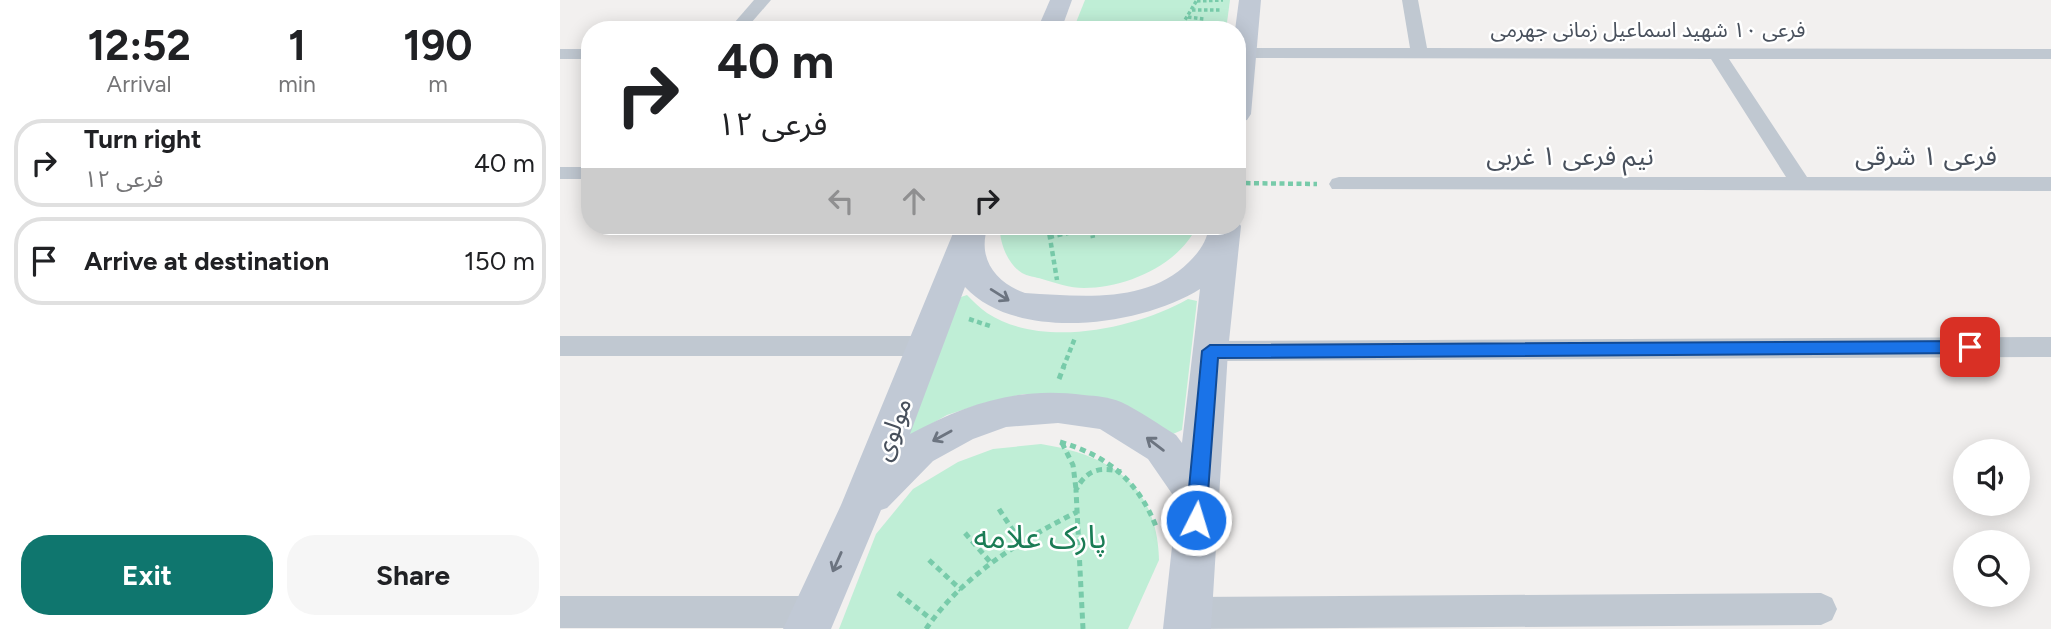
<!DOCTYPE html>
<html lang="en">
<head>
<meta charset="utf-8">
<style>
  body { margin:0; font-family:Figtree,"Noto Sans Arabic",sans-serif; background:#f6f6f6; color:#202124; height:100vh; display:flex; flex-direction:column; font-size:26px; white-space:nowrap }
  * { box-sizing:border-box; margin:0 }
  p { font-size:23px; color:#757577 }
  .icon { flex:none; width:38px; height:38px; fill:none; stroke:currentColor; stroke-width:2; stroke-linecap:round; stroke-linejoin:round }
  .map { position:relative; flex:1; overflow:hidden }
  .panel { display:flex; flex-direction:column; background:#fff; width:560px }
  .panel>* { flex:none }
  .top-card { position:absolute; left:21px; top:21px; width:665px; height:214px; border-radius:28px; box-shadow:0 4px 18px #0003; background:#fff; color:#202124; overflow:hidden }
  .fabs { position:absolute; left:1393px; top:439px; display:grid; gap:14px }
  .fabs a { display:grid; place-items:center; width:77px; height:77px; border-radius:50%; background:#fff; box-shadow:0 4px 18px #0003; font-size:35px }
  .pin { position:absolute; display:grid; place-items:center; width:60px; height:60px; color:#fff; margin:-30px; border-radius:14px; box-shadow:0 4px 10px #0006 }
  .me { position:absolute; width:77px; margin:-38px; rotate:5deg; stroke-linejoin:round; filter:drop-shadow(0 0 5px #0008) }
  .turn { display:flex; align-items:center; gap:24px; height:147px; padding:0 21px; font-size:32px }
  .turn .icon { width:91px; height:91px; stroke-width:2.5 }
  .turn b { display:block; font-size:49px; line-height:60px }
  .lanes { display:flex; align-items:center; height:66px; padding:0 21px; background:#0003; justify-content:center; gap:35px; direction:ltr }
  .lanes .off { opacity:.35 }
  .eta { display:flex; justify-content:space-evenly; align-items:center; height:119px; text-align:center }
  .eta b { font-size:42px; font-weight:700; line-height:49px }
  .button { display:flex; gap:14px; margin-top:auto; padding:14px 21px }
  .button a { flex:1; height:80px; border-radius:28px; background:#0f766e; color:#fff; font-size:28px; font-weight:700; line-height:80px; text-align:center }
  .button a+a { background:#f6f6f6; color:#202124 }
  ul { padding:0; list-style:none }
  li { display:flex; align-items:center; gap:21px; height:88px; margin:0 14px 10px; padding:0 7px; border:4px solid #e0e0e0; border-radius:28px }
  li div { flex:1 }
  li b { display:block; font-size:26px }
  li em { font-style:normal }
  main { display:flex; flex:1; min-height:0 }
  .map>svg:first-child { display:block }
  .green { fill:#bfeed6 }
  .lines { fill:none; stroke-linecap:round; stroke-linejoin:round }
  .path-far2 { stroke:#78cbaa; stroke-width:3.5; stroke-dasharray:3.5 2.5; stroke-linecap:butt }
  .path-far1 { stroke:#78cbaa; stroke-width:4.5; stroke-dasharray:5 3.5; stroke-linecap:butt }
  .path { stroke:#78cbaa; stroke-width:5; stroke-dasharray:6 4.5; stroke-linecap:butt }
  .street { fill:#c0c8d1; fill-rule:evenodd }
  .secondary { fill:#c1c9d5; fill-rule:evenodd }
  .oneway { stroke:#6c7480 }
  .route { fill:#1a73e8; stroke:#114b97; stroke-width:2 }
  .labels { text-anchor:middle; stroke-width:5; stroke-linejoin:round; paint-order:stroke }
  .far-street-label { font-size:21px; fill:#48505c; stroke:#fff }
  .street-label { font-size:26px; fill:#48505c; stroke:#fff }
  .near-park-label { font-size:32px; fill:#1a7c55; stroke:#fff }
</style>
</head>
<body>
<main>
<section class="panel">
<div class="eta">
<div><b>12:52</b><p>Arrival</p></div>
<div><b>1</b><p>min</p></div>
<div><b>190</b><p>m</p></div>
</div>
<ul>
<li><svg class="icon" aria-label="right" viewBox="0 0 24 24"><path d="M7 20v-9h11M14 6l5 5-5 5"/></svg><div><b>Turn right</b><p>فرعی ۱۲</p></div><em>40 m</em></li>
<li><svg class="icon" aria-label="arrive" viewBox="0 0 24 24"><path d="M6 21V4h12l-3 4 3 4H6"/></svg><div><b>Arrive at destination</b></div><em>150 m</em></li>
</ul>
<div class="button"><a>Exit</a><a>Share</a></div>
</section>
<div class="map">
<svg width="1491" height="629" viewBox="0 0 1491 629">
  <rect width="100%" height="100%" fill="#f2f0ef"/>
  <g class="green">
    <path d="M525,0H670L666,30H513Z"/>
    <path d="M440,226H637C619,265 566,288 524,288C510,288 495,283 482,279C476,277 467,276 462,273C447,264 439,241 440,226Z"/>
    <path d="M407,295C413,301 420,308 427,313C482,349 575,329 628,299L637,301L622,430L613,434L496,394H464L424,403L387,415L352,435L343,433L398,298Z"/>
    <path d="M481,444C549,455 597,483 599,560L568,629H279L316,534L353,489L398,462L433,449Z"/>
  </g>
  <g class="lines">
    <g class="path-far2">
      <path d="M637,1L663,0"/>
      <path d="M632,10H662"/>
      <path d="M628,17L644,19"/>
      <path d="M619,30L637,0"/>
    </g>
    <g class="path-far1">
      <path d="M677,183L757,184"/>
      <path d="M488,226L497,280"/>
      <path d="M531,227L533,238"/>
      <path d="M489,237L531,228"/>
      <path d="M409,319L430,326"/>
      <path d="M503,368L515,338"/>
    </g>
    <g class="path">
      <path d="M499,379L504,366"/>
      <path d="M500,442C549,456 579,482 597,529"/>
      <path d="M502,443L513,465L516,489"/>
      <path d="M439,509L460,541"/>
      <path d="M405,533L432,564"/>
      <path d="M369,560L401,590"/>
      <path d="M338,593L371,619"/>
      <path d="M366,629C402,576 461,540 517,512"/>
      <path d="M523,629L516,490C526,470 540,466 561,472"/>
    </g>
    <g class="street">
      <path d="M194,0H211L185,30H168Z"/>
      <path d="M842,0H858L867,48L1491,49V59H1169L1247,177H1491V191L772,189L769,184L772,179L779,177H1226L1151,59L684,58L677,56L678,49L684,48H850Z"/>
      <rect x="0" y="49" width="30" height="10"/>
      <rect x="0" y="167" width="30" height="12"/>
      <path d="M0,336H364L373,339L377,346L373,353L364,356H0Z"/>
      <path d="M1491,337V357L650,361L641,358L637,351L641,344L650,341Z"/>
      <path d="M1261,593L1272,598L1277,609L1272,620L1261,625L629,629L617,624L613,613L617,602L629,597Z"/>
      <path d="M0,596H254L266,601L270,612L266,623L254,628H0Z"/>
    </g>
    <g class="secondary">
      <path d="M490,0H512L501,30H477Z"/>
      <path d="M679,0H701L691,114L687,120L677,122V30H675Z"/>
      <path d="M677,220L681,226L668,351L651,629H603L617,501L588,459L540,429L498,423L446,427L413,439L373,461L327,508L321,510L271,629H223L281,505L396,226H428C417,257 434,282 465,293C519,296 586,305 629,262C640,251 647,241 649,226H677ZM405,287C457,343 581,326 640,289L622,443L616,435C598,424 580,411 561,402C549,397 536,396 524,395C458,386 407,404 350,434Z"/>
    </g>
  </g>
  <defs><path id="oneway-shaft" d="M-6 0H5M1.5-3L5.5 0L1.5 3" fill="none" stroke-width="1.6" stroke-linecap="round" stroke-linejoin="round" transform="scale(1.75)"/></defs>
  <g class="oneway">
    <use href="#oneway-shaft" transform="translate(440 295) rotate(32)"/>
    <use href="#oneway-shaft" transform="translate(382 436) rotate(151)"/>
    <use href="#oneway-shaft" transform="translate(595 444) rotate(-143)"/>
    <use href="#oneway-shaft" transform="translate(277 562) rotate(114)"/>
  </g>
  <path class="route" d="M1410,341L1418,347L1410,353L658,358L646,520L643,526L636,529L629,526L626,520L642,351L650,345Z"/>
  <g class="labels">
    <g class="far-street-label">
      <text x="1088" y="37">فرعی ۱۰ شهید اسماعیل زمانی جهرمی</text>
    </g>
    <g class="street-label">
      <text x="1010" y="165">نیم فرعی ۱ غربی</text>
      <text x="1366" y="165">فرعی ۱ شرقی</text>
      <text transform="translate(332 429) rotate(-69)" y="9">مولوی</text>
    </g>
    <g class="near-park-label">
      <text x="480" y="548">پارک علامه</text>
    </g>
  </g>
</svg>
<div class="fabs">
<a><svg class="icon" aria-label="sound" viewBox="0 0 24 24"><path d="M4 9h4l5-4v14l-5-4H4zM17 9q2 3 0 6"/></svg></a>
<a><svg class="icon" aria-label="search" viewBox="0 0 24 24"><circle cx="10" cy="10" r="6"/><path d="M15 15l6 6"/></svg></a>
</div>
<div class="pin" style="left:1410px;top:347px;background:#d93025"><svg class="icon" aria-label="arrive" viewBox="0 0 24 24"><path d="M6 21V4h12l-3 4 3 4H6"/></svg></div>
<svg class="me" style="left:636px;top:520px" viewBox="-20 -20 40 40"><circle r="17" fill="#1a73e8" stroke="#fff" stroke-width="3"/><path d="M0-11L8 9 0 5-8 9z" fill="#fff"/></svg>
<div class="top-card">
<div class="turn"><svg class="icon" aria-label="right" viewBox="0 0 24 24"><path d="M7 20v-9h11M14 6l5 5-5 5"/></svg><div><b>40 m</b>فرعی ۱۲</div></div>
<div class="lanes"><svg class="icon off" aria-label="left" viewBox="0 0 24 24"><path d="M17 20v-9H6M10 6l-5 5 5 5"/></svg><svg class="icon off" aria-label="ahead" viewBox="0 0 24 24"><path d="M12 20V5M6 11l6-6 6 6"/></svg><svg class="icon" aria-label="right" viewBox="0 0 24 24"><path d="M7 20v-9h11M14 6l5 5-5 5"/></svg></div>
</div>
</div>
</main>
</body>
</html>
